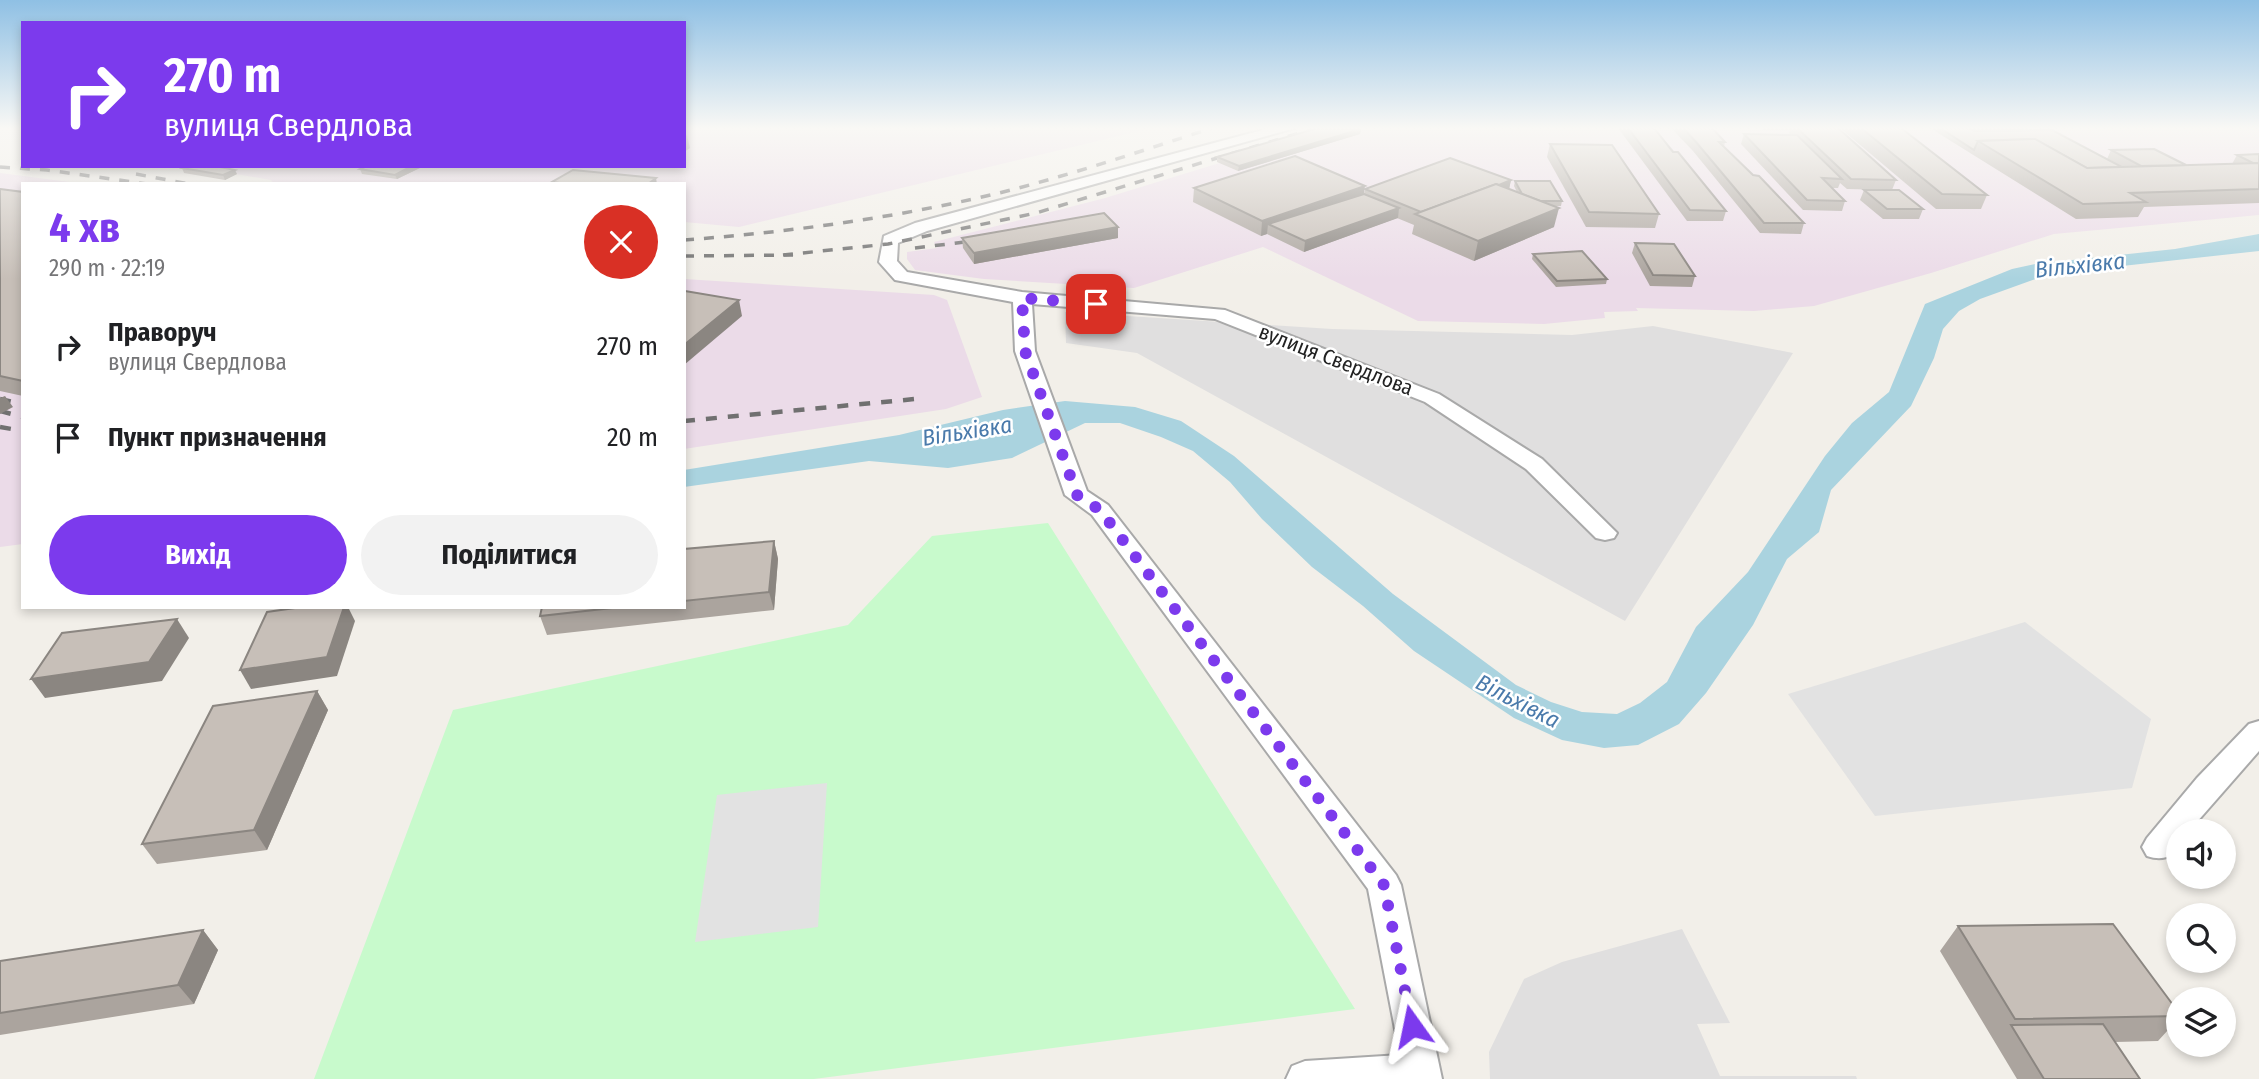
<!DOCTYPE html>
<html lang="uk">
<head>
<meta charset="utf-8">
<style>
  body { margin:0; font-family:"Fira Sans Condensed",sans-serif; background:#f2f2f2; color:#202124; height:100vh; display:flex; flex-direction:column; font-size:26px; white-space:nowrap }
  * { box-sizing:border-box; margin:0 }
  p { font-size:23px; color:#757577 }
  .icon { flex:none; width:38px; height:38px; fill:none; stroke:currentColor; stroke-width:2; stroke-linecap:round; stroke-linejoin:round }
  .map { position:relative; flex:1; overflow:hidden }
  .drawer { position:absolute; left:21px; top:182px; width:665px; height:427px; display:flex; flex-direction:column; background:#fff; border-radius:0px; box-shadow:0 4px 10px #0003 }
  .drawer>* { flex:none }
  .hud { position:absolute; left:21px; top:21px; width:665px; height:147px; border-radius:0px; box-shadow:0 4px 10px #0003; background:#7c3aed; color:#fff; overflow:hidden }
  .controls { position:absolute; left:2166px; top:819px; display:grid; gap:14px }
  .controls a { display:grid; place-items:center; width:70px; height:70px; border-radius:50%; background:#fff; box-shadow:0 4px 10px #0003; font-size:35px }
  .pin { position:absolute; display:grid; place-items:center; width:60px; height:60px; color:#fff; margin:-30px; border-radius:14px; box-shadow:0 4px 10px #0006 }
  .me { position:absolute; width:77px; margin:-38px; rotate:348deg; stroke-linejoin:round; filter:drop-shadow(0 0 5px #0008) }
  .turn { display:flex; align-items:center; gap:24px; height:147px; padding:0 28px; font-size:32px }
  .turn .icon { width:91px; height:91px; stroke-width:2.5 }
  .turn b { display:block; font-size:49px; line-height:60px }
  .round { display:grid; place-items:center; flex:none; width:74px; height:74px; border-radius:37px; background:#f2f2f2 }
  .head { display:flex; align-items:center; justify-content:space-between; height:119px; padding:0 28px }
  h1 { font-size:42px; font-weight:700; line-height:52px; color:#7c3aed }
  .cta { display:flex; gap:14px; margin-top:auto; padding:14px 28px }
  .cta a { flex:1; height:80px; border-radius:42px; background:#7c3aed; color:#fff; font-size:28px; font-weight:700; line-height:80px; text-align:center }
  .cta a+a { background:#f2f2f2; color:#202124 }
  ul { padding:0; list-style:none }
  li { display:flex; align-items:center; gap:21px; height:91px; padding:0 28px }
  li div { flex:1 }
  li b { display:block; font-size:26px }
  li em { font-style:normal }
  .map>svg:first-child { display:block }
  .residential { fill:#e0dfdf }
  .industrial { fill:#ebdbe8 }
  .park { fill:#c8facc }
  .parking { fill:#e2e2e2 }
  .water { fill:#aad3df }
  .lines { fill:none; stroke-linecap:round; stroke-linejoin:round }
  .street-casing { stroke:#a9a9a9; stroke-width:4 }
  .street { fill:#fff; fill-rule:evenodd }
  .rail-far1 { stroke:#707070; stroke-width:3.5; stroke-dasharray:10 10; stroke-linecap:butt }
  .rail { stroke:#707070; stroke-width:4.5; stroke-dasharray:11 11; stroke-linecap:butt }
  .wall { fill:#aba49e }
  .shaded-wall { fill:#8b8681 }
  .building { fill:#c7bfb8; stroke:#8b8681; stroke-width:2 }
  .route { stroke:#7c3aed; stroke-width:12; stroke-dasharray:0 21.6 }
  .labels { text-anchor:middle; stroke-width:5; stroke-linejoin:round; paint-order:stroke }
  .street-label { font-size:21px; fill:#222; stroke:#fff }
  .water-label { font-size:23px; font-style:italic; fill:#4a7aab; stroke:#fff }
</style>
</head>
<body>
<div class="map">
<svg width="2259" height="1079" viewBox="0 0 2259 1079">
  <rect width="100%" height="100%" fill="#f2efe9"/>
  <g class="residential">
    <path d="M1065,312L1332,329L1572,335L1653,326L1793,353L1625,621L1137,353L1066,343Z"/>
    <path d="M1682,929L1730,1023L1697,1024L1720,1076H1856L1857,1079H1490L1489,1052L1524,979L1562,962Z"/>
  </g>
  <g class="industrial">
    <path d="M684,128H1152L739,227L684,222V184H274L271,180L191,166H684Z"/>
    <path d="M1334,128H2259V215L2054,234L1931,273L1814,306L1754,311L1636,308L1638,311L1604,312L1605,318L1544,324L1418,321L1263,247L1134,288L984,279L915,270L907,259V252L937,248L934,242L1105,198Z"/>
    <path d="M0,173L85,184H23V544L0,547Z"/>
    <path d="M684,279L934,295L947,300L982,397L946,409L684,449Z"/>
  </g>
  <path class="park" d="M1048,523L1355,1009L814,1079H314L453,710L848,625L932,536Z"/>
  <g class="parking">
    <path d="M2025,622L2151,719L2132,788L1875,816L1788,694Z"/>
    <path d="M827,783L818,927L695,942L717,795Z"/>
  </g>
  <path class="water" d="M2259,234V251L2049,274L1980,299L1959,311L1943,329L1934,358L1911,406L1831,490L1819,532L1787,559L1753,625L1706,693L1679,724L1638,745L1604,748L1562,740L1514,718L1414,651L1363,606L1312,567L1262,519L1230,482L1193,451L1161,437L1120,423H1085L1012,458L948,468L869,461L684,487V470L899,435L1003,410L1065,401L1135,407L1181,421L1234,456L1393,594L1516,685L1551,702L1582,712L1617,714L1640,703L1667,682L1696,627L1748,572L1825,456L1852,423L1889,392L1925,304L2012,269L2035,264L2175,249Z"/>
  <g class="lines">
    <defs>
      <g id="street">
        <path d="M1270,128H1295L927,231L898,243L897,261L907,272L1022,292L1225,310L1439,394L1542,459L1617,533L1614,538L1605,540L1596,538L1526,469L1425,402L1215,319L1032,304L1035,351L1087,491L1108,505L1396,875L1401,885L1442,1079H1286L1292,1066L1305,1061L1400,1055L1368,889L1092,515L1065,495L1015,351L1013,302L895,280L879,262L884,236L915,223Z"/>
        <path d="M2259,721V751L2189,831H2179C2179,853 2168,863 2147,856L2142,847L2147,838L2197,778L2249,724Z"/>
      </g>
    </defs>
    <use href="#street" class="street-casing"/>
    <use href="#street" class="street"/>
    <g class="rail-far1">
      <path d="M0,167L47,170L147,184"/>
      <path d="M136,174L189,184"/>
      <path d="M684,240C790,232 895,218 999,193C1071,175 1141,151 1212,128"/>
      <path d="M915,248L981,240"/>
      <path d="M783,255L888,244L1036,213L1316,128"/>
      <path d="M684,256L793,255"/>
    </g>
    <g class="rail">
      <path d="M0,399L23,404"/>
      <path d="M0,411L23,417"/>
      <path d="M684,421L915,399"/>
      <path d="M0,427L23,431"/>
    </g>
  </g>
  <g class="wall">
    <path d="M1618,128H1654L1726,211L1723,221H1687Z"/>
    <path d="M1671,128H1712L1725,142L1724,147L1804,223L1801,234L1760,233L1693,151Z"/>
    <path d="M1761,128H1838L1896,180L1892,190L1923,209L1919,219H1883L1860,200L1864,190H1888L1847,189L1840,183L1838,188H1832L1845,201L1842,211L1803,210L1741,144L1744,134L1792,135L1789,133L1790,130H1763Z"/>
    <path d="M1840,128H1901L1987,195L1981,209H1936Z"/>
    <path d="M1930,128H2023V130L2107,159L2111,150L2186,165L2232,164L2237,155L2259,154V203L2144,207L2138,217L2076,219Z"/>
    <path d="M1361,129L1360,134L1238,171L1217,162V157Z"/>
    <path d="M1550,144L1659,214L1655,228L1586,227L1547,157Z"/>
    <path d="M367,166H424L397,179L362,174L360,169Z"/>
    <path d="M182,168L237,174L225,180L184,173Z"/>
    <path d="M1511,180L1509,189L1517,192L1514,186L1515,181L1562,201L1561,206H1553L1554,227L1474,261L1412,234L1414,225L1397,218L1304,252L1267,234L1261,236L1193,202L1194,188L1364,194L1365,189Z"/>
    <path d="M0,189L23,192V396L0,391Z"/>
    <path d="M962,238H1118L974,264L963,248Z"/>
    <path d="M1635,243L1695,276L1692,287L1650,286L1632,253Z"/>
    <path d="M1533,254L1607,279L1606,284L1556,287L1532,259Z"/>
    <path d="M774,541L778,559L774,610L547,635L540,616L542,607H684V549Z"/>
    <path d="M317,691L328,710L267,850L157,864L142,844Z"/>
    <path d="M1958,926L2179,1013V1018L2158,1041L2115,1042L2140,1079H2017L1940,951Z"/>
    <path d="M203,930L218,950L194,1004L0,1035V961Z"/>
  </g>
  <g class="shaded-wall">
    <path d="M1361,129L1360,134L1238,171L1239,166Z"/>
    <path d="M687,135L690,148L684,152V137Z"/>
    <path d="M412,166H424L397,179L395,175Z"/>
    <path d="M235,170L237,174L225,180L223,175Z"/>
    <path d="M656,178L657,184H648Z"/>
    <path d="M1511,180L1508,194L1424,218Z"/>
    <path d="M1365,186L1363,200L1268,224L1267,234L1261,236L1262,221Z"/>
    <path d="M1399,208L1398,218L1304,252L1305,241Z"/>
    <path d="M1559,208L1554,227L1474,261L1478,241Z"/>
    <path d="M1118,227V238L974,264V253Z"/>
    <path d="M739,300L742,316L684,365V345Z"/>
    <path d="M5,396L13,407L0,414V398Z"/>
    <path d="M774,541L778,559L774,610L769,592Z"/>
    <path d="M344,607H348L355,621L337,676L251,689L240,670Z"/>
    <path d="M177,619L189,638L162,681L45,698L31,679Z"/>
    <path d="M317,691L328,710L267,850L254,830Z"/>
    <path d="M203,930L218,950L194,1004L178,985Z"/>
  </g>
  <g class="building">
    <path d="M1318,128L1361,129L1239,166L1217,157Z"/>
    <path d="M1628,128H1654L1673,152H1678L1726,211L1690,210Z"/>
    <path d="M1683,128H1712L1725,142H1719L1753,175L1759,176L1804,223H1764L1696,142Z"/>
    <path d="M1797,128H1838L1896,180L1851,179Z"/>
    <path d="M1861,128H1901L1987,195L1942,194Z"/>
    <path d="M1940,128H1969L1975,131L2052,130L2122,167L2087,168L2035,139L1978,141L1974,150Z"/>
    <path d="M1744,134L1797,135L1842,179L1822,178L1845,201L1807,200Z"/>
    <path d="M2035,139L2087,168L2259,163V189L2130,193L2146,202L2083,204L1978,141Z"/>
    <path d="M1550,144L1612,145L1659,214L1589,212Z"/>
    <path d="M2154,149L2186,165L2141,166L2111,150Z"/>
    <path d="M2259,154V163H2253L2237,155Z"/>
    <path d="M1295,156L1365,186L1262,221L1194,188Z"/>
    <path d="M1450,158L1511,180L1499,185L1496,184L1421,212L1365,189Z"/>
    <path d="M186,166H215L235,170L223,175L182,168Z"/>
    <path d="M367,166H412L395,175L360,169Z"/>
    <path d="M573,170L656,178L648,184H567L552,182Z"/>
    <path d="M1515,181H1550L1562,201H1540L1522,194Z"/>
    <path d="M1496,184L1559,208L1478,241L1415,214Z"/>
    <path d="M0,189L23,192V381L0,376Z"/>
    <path d="M1864,190H1899L1923,209H1887Z"/>
    <path d="M1364,194L1399,208L1305,241L1268,224Z"/>
    <path d="M1104,213L1118,227L974,253L962,238Z"/>
    <path d="M1635,243L1674,244L1695,276L1653,275Z"/>
    <path d="M1582,251L1607,279L1557,281L1533,254Z"/>
    <path d="M685,291L739,300L684,345Z"/>
    <path d="M774,541L769,592L684,601V549Z"/>
    <path d="M302,607H344L327,657L240,670L267,612Z"/>
    <path d="M542,607H621L540,616Z"/>
    <path d="M177,619L149,662L31,679L62,633Z"/>
    <path d="M317,691L254,830L142,844L213,706Z"/>
    <path d="M2113,924L2179,1013V1016L2015,1019L1958,926Z"/>
    <path d="M203,930L178,985L0,1013V961Z"/>
    <path d="M2103,1024L2140,1079H2044L2011,1025Z"/>
  </g>
  <linearGradient id="sky" x2="0" y2="1"><stop stop-color="#8fc0e4"/><stop offset="0.46" stop-color="#f9f8f5"/><stop offset="1" stop-color="#f9f8f5" stop-opacity="0"/></linearGradient>
  <rect width="2259" height="279" fill="url(#sky)"/>
  <g class="lines">
    <path class="route" d="M1096,304L1022,298L1025,351L1077,495L1100,510L1384,885L1412,1026"/>
  </g>
  <g class="labels">
    <g class="street-label">
      <text transform="translate(1336 360) rotate(21)" y="7">вулиця Свердлова</text>
    </g>
    <g class="water-label">
      <text transform="translate(2080 265) rotate(-6)" y="8">Вільхівка</text>
      <text transform="translate(967 431) rotate(-9)" y="8">Вільхівка</text>
      <text transform="translate(1518 701) rotate(27)" y="8">Вільхівка</text>
    </g>
  </g>
</svg>
<div class="controls">
<a><svg class="icon" aria-label="sound" viewBox="0 0 24 24"><path d="M4 9h4l5-4v14l-5-4H4zM17 9q2 3 0 6"/></svg></a>
<a><svg class="icon" aria-label="search" viewBox="0 0 24 24"><circle cx="10" cy="10" r="6"/><path d="M15 15l6 6"/></svg></a>
<a><svg class="icon" aria-label="layers" viewBox="0 0 24 24"><path d="M12 4l9 5-9 5-9-5zM3 14l9 5 9-5"/></svg></a>
</div>
<div class="pin" style="left:1096px;top:304px;background:#d93025"><svg class="icon" aria-label="arrive" viewBox="0 0 24 24"><path d="M6 21V4h12l-3 4 3 4H6"/></svg></div>
<svg class="me" style="left:1412px;top:1026px" viewBox="-20 -20 40 40"><path d="M0-17L14 15 0 8-14 15z" fill="#7c3aed" stroke="#fff" stroke-width="4"/></svg>
<div class="hud">
<div class="turn"><svg class="icon" aria-label="right" viewBox="0 0 24 24"><path d="M7 20v-9h11M14 6l5 5-5 5"/></svg><div><b>270 m</b>вулиця Свердлова</div></div>
</div>
<section class="drawer">
<div class="head"><div><h1>4 хв</h1><p>290 m · 22:19</p></div><a class="round" style="background:#d93025;color:#fff"><svg class="icon" aria-label="close" viewBox="0 0 24 24"><path d="M6 6l12 12M18 6L6 18"/></svg></a></div>
<ul>
<li><svg class="icon" aria-label="right" viewBox="0 0 24 24"><path d="M7 20v-9h11M14 6l5 5-5 5"/></svg><div><b>Праворуч</b><p>вулиця Свердлова</p></div><em>270 m</em></li>
<li><svg class="icon" aria-label="arrive" viewBox="0 0 24 24"><path d="M6 21V4h12l-3 4 3 4H6"/></svg><div><b>Пункт призначення</b></div><em>20 m</em></li>
</ul>
<div class="cta"><a>Вихід</a><a>Поділитися</a></div>
</section>
</div>
</body>
</html>
